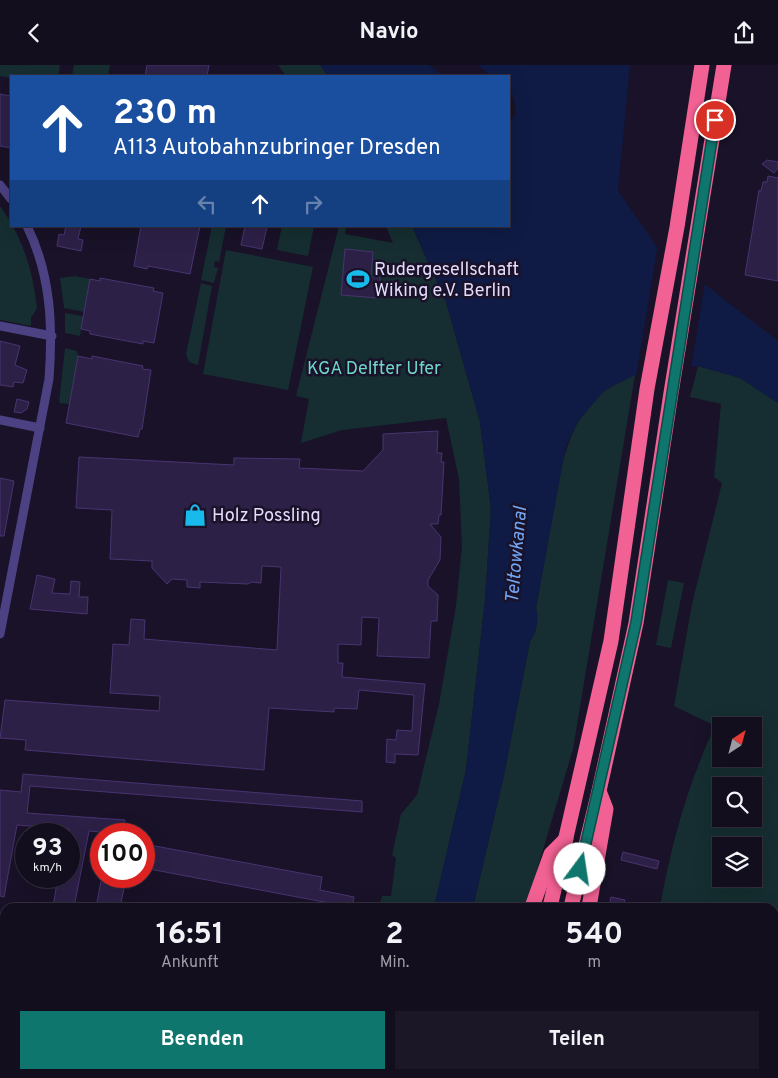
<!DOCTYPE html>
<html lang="de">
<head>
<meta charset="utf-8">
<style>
  body { margin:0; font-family:Overpass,sans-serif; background:#1c1727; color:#f1f3f6; height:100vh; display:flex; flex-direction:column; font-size:19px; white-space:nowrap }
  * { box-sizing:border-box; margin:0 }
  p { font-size:16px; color:#9d9ca4 }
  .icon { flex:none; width:28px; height:28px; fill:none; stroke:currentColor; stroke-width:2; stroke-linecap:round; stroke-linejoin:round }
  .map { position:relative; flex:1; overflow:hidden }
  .side { position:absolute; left:0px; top:838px; width:779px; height:176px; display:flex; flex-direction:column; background:#130e1e; border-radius:15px 15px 0 0; box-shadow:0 5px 20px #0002,0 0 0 1px #322e3c }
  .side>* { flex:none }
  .guide { position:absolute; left:10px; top:10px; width:500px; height:152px; border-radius:0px; box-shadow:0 5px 20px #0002,0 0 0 1px #322e3c; background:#1a4fa0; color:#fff; overflow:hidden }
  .needle { width:32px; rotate:36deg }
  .controls { position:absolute; left:712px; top:652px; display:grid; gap:10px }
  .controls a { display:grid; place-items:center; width:50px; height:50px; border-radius:0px; background:#130e1e; box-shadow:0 5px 20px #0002,0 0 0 1px #322e3c; font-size:25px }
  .speed { position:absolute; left:15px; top:758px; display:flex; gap:10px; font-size:25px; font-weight:700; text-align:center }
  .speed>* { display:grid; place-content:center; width:65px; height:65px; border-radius:50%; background:#130e1e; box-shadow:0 5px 20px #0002,0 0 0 1px #322e3c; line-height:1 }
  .speed small { font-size:12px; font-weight:400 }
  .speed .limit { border:8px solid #d22; background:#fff; color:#111 }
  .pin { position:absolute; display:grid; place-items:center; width:42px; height:42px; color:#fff; margin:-21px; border:2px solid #fff; border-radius:50%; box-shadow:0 1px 5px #0007 }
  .me { position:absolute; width:55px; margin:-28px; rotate:14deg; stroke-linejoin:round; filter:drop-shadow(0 0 4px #0008) }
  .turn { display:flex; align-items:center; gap:18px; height:105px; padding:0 20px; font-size:22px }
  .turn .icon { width:65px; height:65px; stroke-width:2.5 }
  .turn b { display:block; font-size:35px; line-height:42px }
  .lanes { display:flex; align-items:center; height:48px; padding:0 20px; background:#0003; justify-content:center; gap:25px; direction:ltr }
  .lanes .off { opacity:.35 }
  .eta { display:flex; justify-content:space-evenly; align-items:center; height:85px; text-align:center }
  .eta b { font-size:30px; font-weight:700; line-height:35px }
  .primary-button { display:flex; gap:10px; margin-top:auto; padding:10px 20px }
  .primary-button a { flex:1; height:58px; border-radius:0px; background:#0f766e; color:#fff; font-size:20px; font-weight:700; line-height:58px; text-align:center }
  .primary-button a+a { background:#1c1727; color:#f1f3f6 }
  header { display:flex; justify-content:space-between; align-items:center; height:65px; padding:0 20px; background:#130e1e; font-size:22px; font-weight:700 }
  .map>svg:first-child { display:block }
  .green { fill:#162e31; fill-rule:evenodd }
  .water { fill:#0f1b44 }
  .pier { fill:#191228 }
  .building { fill:#2d2047; stroke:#483471 }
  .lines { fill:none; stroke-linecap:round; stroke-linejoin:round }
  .street { stroke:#4c4183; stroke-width:9 }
  .secondary { stroke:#8e7bf4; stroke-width:12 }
  .highway { stroke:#f26193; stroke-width:15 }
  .route-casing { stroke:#0a4d48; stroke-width:12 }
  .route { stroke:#0f766e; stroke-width:9 }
  .labels { text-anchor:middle; stroke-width:5; stroke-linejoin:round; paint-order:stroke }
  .poi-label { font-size:18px; fill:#e4dcfc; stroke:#191228; text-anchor:start }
  .park-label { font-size:18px; fill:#6dd7cb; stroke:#191228 }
  .water-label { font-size:19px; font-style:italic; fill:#72a6f4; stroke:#191228 }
</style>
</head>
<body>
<header><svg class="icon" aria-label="back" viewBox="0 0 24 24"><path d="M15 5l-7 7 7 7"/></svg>Navio<svg class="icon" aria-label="share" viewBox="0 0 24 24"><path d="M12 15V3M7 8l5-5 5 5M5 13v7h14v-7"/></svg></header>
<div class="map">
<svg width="778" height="1013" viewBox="0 0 778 1013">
  <rect width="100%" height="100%" fill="#191228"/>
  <g class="green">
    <path d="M0,0H60L58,11H11V13L0,11Z"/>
    <path d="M74,0H110L108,11H72Z"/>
    <path d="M278,0H320L328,11H286Z"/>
    <path d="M0,141C22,171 33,205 37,243L31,253V261L0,255Z"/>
    <path d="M212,161H226L219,197L215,196L214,202L218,203L214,218L201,215Z"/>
    <path d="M282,161H314L308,191L277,185Z"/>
    <path d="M339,161H346L345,169L393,178L386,161H412L446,237L480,357L491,444L485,535L466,705L434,842H379L382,831H391L396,793L392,790L401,749L417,730L439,639L456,541L462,482L459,414L446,353L342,365L301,378L309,334L296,331Z"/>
    <path d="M226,185L313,202L288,325L203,309Z"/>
    <path d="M75,211L90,214L84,247L64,243L60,213Z"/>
    <path d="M201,218L212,221L198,300L189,297L186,289Z"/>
    <path d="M65,248L83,251L80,271L65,268Z"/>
    <path d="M65,283L77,286L78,291L69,339L59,338Z"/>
    <path d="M698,301L740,313L778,338V1013H552L553,1009H774V842H660C671,780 688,718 715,661L674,641L692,539L722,418L714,412L721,339L690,332ZM721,661H754V694H721ZM721,721H754V754H721ZM721,781H754V814H721Z"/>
    <path d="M635,310L573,684L526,842H473L503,715L530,576C537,568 539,552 536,543C541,513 547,483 552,453C562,395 570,332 635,310Z"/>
    <path d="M668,515L684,518L671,583L656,580Z"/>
    <path d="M226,1009H273L293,1013H242Z"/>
    <path d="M333,1009H394L393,1013H332Z"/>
    <path d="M432,1009H472L471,1013H431Z"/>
  </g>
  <g class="water">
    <path d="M320,0H429L443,11H328Z"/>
    <path d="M478,0H630L618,126L658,183L778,276V338L740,313L698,301L635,310L604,326L579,355L566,381L536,543C539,552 537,568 530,576L503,715L473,842H434L466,705L485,535L491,444L480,357L446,237L412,161H509V57L516,50C516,35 509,28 509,11H491Z"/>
    <path d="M394,1009H432L431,1013H393Z"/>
  </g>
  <path class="pier" d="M658,179L705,217L691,304L636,312Z"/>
  <g class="building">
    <path d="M147,0H209L207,11H145Z"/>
    <path d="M0,29L11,31V83L0,81Z"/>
    <path d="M767,95L778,97V103L774,108L762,99Z"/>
    <path d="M768,111L778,113V216L745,210L759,125L761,126L763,117H767Z"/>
    <path d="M66,161H81L78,174L83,175L81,186L57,181L59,169L64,170Z"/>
    <path d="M141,161H200L190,209L148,201L147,204L134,201Z"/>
    <path d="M245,161L267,162L262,184L241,180Z"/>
    <path d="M345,184L373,187L371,212H380L378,233L341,230Z"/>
    <path d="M100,213L154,223L153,226L163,228L154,278L143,276V279L90,269V266L81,264L90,214L100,216Z"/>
    <path d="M0,276L20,281L15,300L27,305L23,318L14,317L13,322L0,320Z"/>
    <path d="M78,291L92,294V291L143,301L142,304L151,305L142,364H140L138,372L66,358Z"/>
    <path d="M17,334L29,337L27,344L21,348L14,347Z"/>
    <path d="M438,366L437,388H442L441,397H444L441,450H439L438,459H430L441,472L440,495L428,515V521L438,530L437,556H431L429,593L377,591L379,553L362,552L361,580L338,579V598H343L342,612L425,619L418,690L395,689V698L386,697L387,674L396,675L397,665L412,666L414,630L359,625L357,644L334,643V647L269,643L264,705L25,685L26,675L0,673L5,635L159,646L160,631L110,628L113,579L129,580L131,554L145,555L144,574L277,585L281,502L262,501L261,518L251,517L248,519L200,517V523L187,522V515L172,514L167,519L152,503V496L110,494L112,445L76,443L79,392L234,400V393L300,394L299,403L363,406L383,385V369Z"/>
    <path d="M0,413L14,416L4,471H0Z"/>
    <path d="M37,510L55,514L52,528L70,529L71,516L80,517L79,532H88L87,549L30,544Z"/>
    <path d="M23,709L362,736V747L30,721L27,748L125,755L124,769L89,766L74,842H53L58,811H69V764L17,760L4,832L0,831V725L21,727Z"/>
    <path d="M144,779L322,812L320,825L354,832L352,842H328L329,838L144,803Z"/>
    <path d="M623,787L659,796L657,804L621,795Z"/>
    <path d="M102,811L126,814L120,842H96Z"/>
    <path d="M611,832L625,835L623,842H609Z"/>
  </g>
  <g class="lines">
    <g class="street">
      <path d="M0,120L11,134"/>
      <path d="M0,261L52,271"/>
      <path d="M0,355L40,363"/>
      <path d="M0,569L49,314C53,261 51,210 27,161"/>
      <path d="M0,998L5,1002"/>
      <path d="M13,1009L18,1013"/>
      <path d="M73,1013L75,1009"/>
    </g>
    <g class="secondary">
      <path d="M0,957L5,958"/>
      <path d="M140,1009L155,1013"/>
      <path d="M182,1009L197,1013"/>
    </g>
    <g class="highway">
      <path d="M532,842L551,789L566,774"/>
      <path d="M550,842L611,576L647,324L677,162L702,0"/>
      <path d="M571,842L599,726L636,558L671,328L724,0"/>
      <path d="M589,842L606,744L599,726"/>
      <path d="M484,1013L486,1009"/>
      <path d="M504,1013L505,1009"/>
      <path d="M523,1013L524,1009"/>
      <path d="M544,1013L545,1009"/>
    </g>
  </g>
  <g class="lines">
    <defs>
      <path id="route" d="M580,804L636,558L715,55"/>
    </defs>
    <use href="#route" class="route-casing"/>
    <use href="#route" class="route"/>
  </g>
  <defs>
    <symbol id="stadium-bare" viewBox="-9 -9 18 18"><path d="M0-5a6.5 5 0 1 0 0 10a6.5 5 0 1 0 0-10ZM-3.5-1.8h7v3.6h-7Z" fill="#18baec" stroke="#191228" stroke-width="2.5" paint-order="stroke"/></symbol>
    <symbol id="shop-bare" viewBox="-9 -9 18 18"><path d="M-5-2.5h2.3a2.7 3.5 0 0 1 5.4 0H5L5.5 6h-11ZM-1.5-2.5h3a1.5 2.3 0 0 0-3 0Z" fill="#18baec" stroke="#191228" stroke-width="2.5" paint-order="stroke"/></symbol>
  </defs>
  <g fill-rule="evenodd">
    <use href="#stadium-bare" x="342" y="198" width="32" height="32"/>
    <use href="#shop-bare" x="179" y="434" width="32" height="32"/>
  </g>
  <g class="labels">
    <g class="poi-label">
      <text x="374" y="210">Rudergesellschaft<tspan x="374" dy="21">Wiking e.V. Berlin</tspan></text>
      <text x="212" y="456">Holz Possling</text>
    </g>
    <g class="park-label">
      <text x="374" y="309">KGA Delfter Ufer</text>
    </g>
    <g class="water-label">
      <text transform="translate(515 490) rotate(-85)" y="7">Teltowkanal</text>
    </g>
  </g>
</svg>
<div class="controls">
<a><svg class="needle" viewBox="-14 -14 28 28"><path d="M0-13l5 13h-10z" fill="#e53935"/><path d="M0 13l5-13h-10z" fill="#9d9ca4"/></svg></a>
<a><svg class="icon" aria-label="search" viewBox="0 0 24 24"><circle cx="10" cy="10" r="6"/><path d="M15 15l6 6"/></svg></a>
<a><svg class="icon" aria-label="layers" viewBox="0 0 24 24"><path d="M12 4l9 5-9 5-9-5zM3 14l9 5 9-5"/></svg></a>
</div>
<div class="speed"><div>93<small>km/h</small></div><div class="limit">100</div></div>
<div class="pin" style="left:715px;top:55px;background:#d93025"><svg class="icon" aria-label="arrive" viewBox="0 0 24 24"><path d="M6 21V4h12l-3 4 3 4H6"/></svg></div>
<svg class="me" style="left:580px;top:804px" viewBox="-20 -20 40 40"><circle r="19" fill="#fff"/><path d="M0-13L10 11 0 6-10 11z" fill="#0f766e"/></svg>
<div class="guide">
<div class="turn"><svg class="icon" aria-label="ahead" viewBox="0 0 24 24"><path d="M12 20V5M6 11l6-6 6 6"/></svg><div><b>230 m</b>A113 Autobahnzubringer Dresden</div></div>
<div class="lanes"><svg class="icon off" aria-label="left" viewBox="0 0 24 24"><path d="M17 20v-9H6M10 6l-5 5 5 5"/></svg><svg class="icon" aria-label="ahead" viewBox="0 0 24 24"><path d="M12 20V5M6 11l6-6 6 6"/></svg><svg class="icon off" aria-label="right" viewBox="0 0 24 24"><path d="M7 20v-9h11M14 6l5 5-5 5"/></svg></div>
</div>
<section class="side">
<div class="eta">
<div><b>16:51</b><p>Ankunft</p></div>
<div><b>2</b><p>Min.</p></div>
<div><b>540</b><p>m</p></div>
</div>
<div class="primary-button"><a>Beenden</a><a>Teilen</a></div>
</section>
</div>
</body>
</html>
